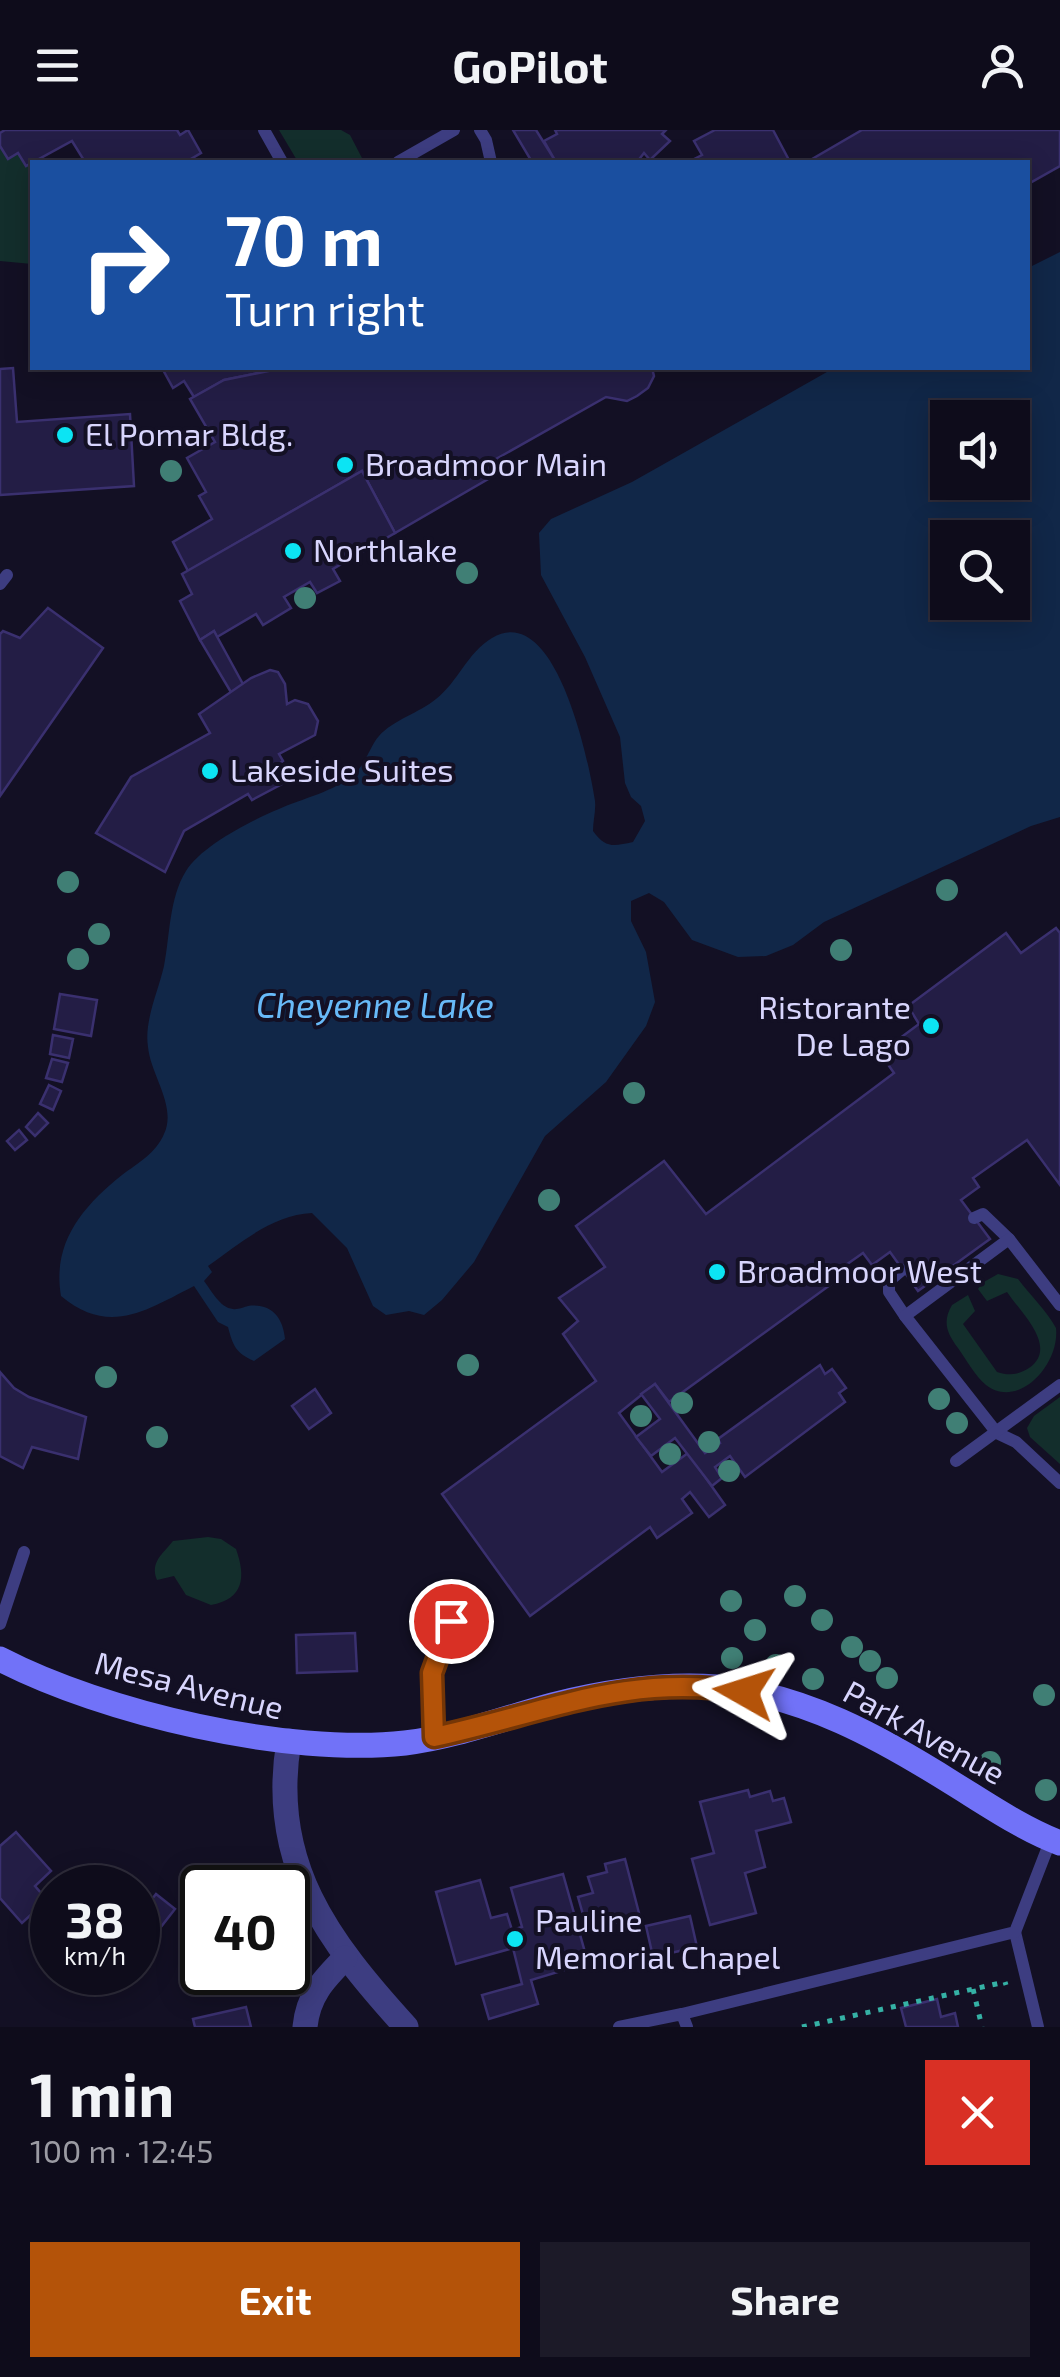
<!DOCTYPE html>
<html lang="en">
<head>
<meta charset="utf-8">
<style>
  body { margin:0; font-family:"Exo 2",sans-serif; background:#1c1a28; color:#f1f3f6; height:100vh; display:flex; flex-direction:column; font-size:38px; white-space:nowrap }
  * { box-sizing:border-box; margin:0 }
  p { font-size:32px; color:#9b9ba3 }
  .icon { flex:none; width:55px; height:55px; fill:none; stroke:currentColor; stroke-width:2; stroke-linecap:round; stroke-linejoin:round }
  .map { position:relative; height:1897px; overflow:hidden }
  .sheet { display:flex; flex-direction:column; background:#0e0c1b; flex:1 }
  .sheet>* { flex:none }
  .banner { position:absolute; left:30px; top:30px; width:1000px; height:210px; border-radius:0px; box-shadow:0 5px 25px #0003,0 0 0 2px #2e2c3a; background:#1a4fa0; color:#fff; overflow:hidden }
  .controls { position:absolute; left:930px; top:270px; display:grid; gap:20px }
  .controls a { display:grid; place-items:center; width:100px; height:100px; border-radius:0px; background:#0e0c1b; box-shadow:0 5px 25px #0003,0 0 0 2px #2e2c3a; font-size:50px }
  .speed { position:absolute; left:30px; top:1735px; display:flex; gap:20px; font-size:50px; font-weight:700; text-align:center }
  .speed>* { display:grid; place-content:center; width:130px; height:130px; border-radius:50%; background:#0e0c1b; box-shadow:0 5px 25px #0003,0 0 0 2px #2e2c3a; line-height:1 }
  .speed small { font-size:25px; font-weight:400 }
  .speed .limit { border:5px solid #111; border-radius:15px; background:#fff; color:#111 }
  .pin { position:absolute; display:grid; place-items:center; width:85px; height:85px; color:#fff; margin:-42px; border:5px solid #fff; border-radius:50%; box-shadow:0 2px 10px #0007 }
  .me { position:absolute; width:110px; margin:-55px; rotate:276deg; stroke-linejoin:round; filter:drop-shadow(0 0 8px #0008) }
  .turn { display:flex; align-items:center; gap:35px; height:210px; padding:0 30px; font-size:45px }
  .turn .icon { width:130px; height:130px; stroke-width:2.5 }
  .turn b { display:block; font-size:70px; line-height:85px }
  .round { display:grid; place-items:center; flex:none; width:105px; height:105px; border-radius:0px; background:#1c1a28 }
  .head { display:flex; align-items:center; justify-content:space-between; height:170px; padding:0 30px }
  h1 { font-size:60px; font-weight:700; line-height:75px }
  .action { display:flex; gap:20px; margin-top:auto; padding:20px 30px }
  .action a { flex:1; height:115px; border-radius:0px; background:#b45309; color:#fff; font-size:40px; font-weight:700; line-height:115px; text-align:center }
  .action a+a { background:#1c1a28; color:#f1f3f6 }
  header { display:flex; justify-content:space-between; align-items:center; height:130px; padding:0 30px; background:#0e0c1b; font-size:45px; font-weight:700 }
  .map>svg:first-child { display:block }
  .green { fill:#132e2c }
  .water { fill:#112748; fill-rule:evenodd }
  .building { fill:#231d45; stroke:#3a306f; stroke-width:2.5 }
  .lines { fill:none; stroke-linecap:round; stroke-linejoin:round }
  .path { stroke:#35b1a5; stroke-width:5; stroke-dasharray:5 8; stroke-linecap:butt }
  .lane { stroke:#3d3d81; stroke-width:12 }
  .street { stroke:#3d3d81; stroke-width:25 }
  .secondary { stroke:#7172f8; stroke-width:25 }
  .tree { fill:#407f75 }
  .route-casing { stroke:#753606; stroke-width:25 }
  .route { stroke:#b45309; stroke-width:18 }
  .poi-dot { fill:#0ce4f3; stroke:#131024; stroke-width:4 }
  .labels { text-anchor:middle; stroke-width:8; stroke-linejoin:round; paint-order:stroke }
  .poi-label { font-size:32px; fill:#d8d5fd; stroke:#131024; text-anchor:start }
  .street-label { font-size:32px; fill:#d8d5fd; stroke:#131024 }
  .water-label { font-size:35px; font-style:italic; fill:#68baf8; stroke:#131024 }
</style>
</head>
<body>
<header><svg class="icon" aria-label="menu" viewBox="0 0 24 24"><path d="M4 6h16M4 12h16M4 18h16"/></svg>GoPilot<svg class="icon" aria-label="person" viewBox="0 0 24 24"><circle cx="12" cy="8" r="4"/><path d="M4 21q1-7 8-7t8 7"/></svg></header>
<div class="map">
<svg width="1060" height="1897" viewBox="0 0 1060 1897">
  <rect width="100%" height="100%" fill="#131024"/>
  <g class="green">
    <path d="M279,0H341L350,5L363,30L298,32Z"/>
    <path d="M0,16L8,28L18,23L26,36L32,33V134L0,131Z"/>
    <path d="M998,1144L1018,1149C1030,1165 1047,1181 1056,1198C1060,1235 1018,1280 986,1255C975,1246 966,1229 958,1218C947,1203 942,1192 952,1175L968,1165L975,1181L963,1194L997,1242C1009,1246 1018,1245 1029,1238C1059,1217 1021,1183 1007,1162L987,1171L978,1159L982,1153Z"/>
    <path d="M1060,1267V1334L1030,1307L1027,1298L1034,1286Z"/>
    <path d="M208,1407L221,1409L236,1419C246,1447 244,1469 211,1475L186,1465L174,1446L157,1450C150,1432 162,1425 173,1411Z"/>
  </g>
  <path class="water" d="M1060,122V687L1031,696L824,792L793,815L766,826L738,827L692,810L664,772L649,763L631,771V791L646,822L655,872L646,896L606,952L545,1006L474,1132L442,1170L424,1185L409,1181L386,1185L373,1176L347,1118L312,1083C272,1085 239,1114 208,1136L212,1142L204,1151C211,1160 220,1178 233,1179C237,1180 244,1177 248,1176C272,1173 283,1188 285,1209L254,1231C236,1223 233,1216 228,1197L218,1192L194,1156C145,1181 109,1206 61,1166C52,1113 82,1077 122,1045C138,1033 156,1023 164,1004C177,976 151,946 148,917C144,891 158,862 164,836C170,806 169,768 186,741C201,716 252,690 279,679C303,668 334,662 354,644C366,634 370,616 379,606C393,590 419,583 436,569C458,552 467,523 492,508C556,470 589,632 595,671C596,681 593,691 593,701C606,719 614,716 633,712L645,691L641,676L631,667L625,653L620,607L585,527L541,445L539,403L551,389L632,352L834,238H1028V138ZM948,288H1012V352H948ZM948,408H1012V472H948Z"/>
  <g class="building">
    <path d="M5,0H177L180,5L188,0L201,23L191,29L193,32H85L72,11L26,36L18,23L8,29L0,16V3Z"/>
    <path d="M513,0H536L556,32H532Z"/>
    <path d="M555,0H666L662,4L670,11L650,30L644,23L637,32H556L544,11L557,4Z"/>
    <path d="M715,0H773L790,32H688L702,25L694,11Z"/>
    <path d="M862,0H1060V36L1028,54V32H807Z"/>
    <path d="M13,238L17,292L130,284L134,356L0,365V239Z"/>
    <path d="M162,238H283L224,250L194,267L184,251L173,258Z"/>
    <path d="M283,238H652L654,246L648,258L637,266L627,271L606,267L496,329L502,341L395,403L362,341L188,441L173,412L212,389L199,366L206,362L187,328L215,312L190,269L224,250Z"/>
    <path d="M362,341L395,403L333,439L340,451L317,463L310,452L284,467L291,478L263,495L256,484L217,507L214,501L200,510L180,471L192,464L182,444Z"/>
    <path d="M48,478L103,518L0,666V504L3,501L20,508Z"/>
    <path d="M214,501L244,556L232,564L200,510Z"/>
    <path d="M270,540L278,542L285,554L287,574L295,570L308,574L318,591L315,605L279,624L283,631L276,636L284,653L252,670L248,664L184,701L165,742L96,703L131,647L210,603L199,584L251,548Z"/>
    <path d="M1056,798L1060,803V1055L1027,1010L973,1048L979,1057L961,1070L990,1109L918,1161L890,1122L872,1135L863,1123L833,1144L837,1150L669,1272L655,1254L619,1283L662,1342L688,1323L725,1375L709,1387L690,1362L682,1369L692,1383L657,1408L650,1397L530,1486L442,1364L596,1251L563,1204L578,1191L559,1168L605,1137L576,1096L664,1031L706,1084L894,943L880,923L919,894L908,876L1006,803L1021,823Z"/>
    <path d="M60,864L97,870L91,906L54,899Z"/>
    <path d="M53,905L73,909L69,928L50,924Z"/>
    <path d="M52,929L68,933L62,952L46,948Z"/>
    <path d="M49,955L61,961L53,980L40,974Z"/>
    <path d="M38,983L48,993L35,1006L26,997Z"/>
    <path d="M19,1000L27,1010L15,1020L7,1011Z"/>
    <path d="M820,1235L825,1244L832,1239L846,1258L839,1263L845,1272L745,1347L730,1326L715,1337L722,1348L712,1356L675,1308L651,1326L636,1307L660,1289L641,1264L655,1254L705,1323L720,1313L718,1309Z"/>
    <path d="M0,1242L14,1258L29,1267L86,1287L78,1329L32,1317L23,1338L0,1326Z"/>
    <path d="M315,1259L331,1283L309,1299L292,1276Z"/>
    <path d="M355,1503L357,1541L297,1543L296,1505Z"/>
    <path d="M748,1660L750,1667L770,1661L773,1671L784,1668L791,1692L756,1701L765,1737L745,1743L756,1783L710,1795L692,1729L714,1723L700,1672Z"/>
    <path d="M16,1702L51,1741L35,1756L47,1770L22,1793L0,1768V1716Z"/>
    <path d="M625,1729L640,1787L603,1796L600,1784L584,1788L578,1767L593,1763L588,1747L607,1742L605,1734Z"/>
    <path d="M563,1744L588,1833L531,1850L538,1874L489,1889L482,1865L522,1854L513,1818L456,1834L436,1762L480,1750L491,1788L507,1784L512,1800L522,1797L511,1758Z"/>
    <path d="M156,1764L175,1779L139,1825L138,1766L148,1774Z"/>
    <path d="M690,1786L697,1817L653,1827L646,1796Z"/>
    <path d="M937,1869L941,1887L955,1883L958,1897H906L901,1878Z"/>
    <path d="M246,1877L251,1897H195L193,1889Z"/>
  </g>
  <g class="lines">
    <g class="path">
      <path d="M973,1859L982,1897"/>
      <path d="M802,1897L1005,1852L1006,1855"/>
    </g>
    <g class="lane">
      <path d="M264,0L282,32"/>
      <path d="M480,0L486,10L491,32"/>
      <path d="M398,32L454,0"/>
      <path d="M0,454L7,445"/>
      <path d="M974,1088L983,1084L1009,1109"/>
      <path d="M902,1140L889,1151V1162L905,1186"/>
      <path d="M1060,1175L1009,1109L905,1186L997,1303L1016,1312L1060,1353"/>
      <path d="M956,1331L1060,1255"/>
      <path d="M0,1494L24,1422"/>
      <path d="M434,1607L432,1543L451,1491"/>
      <path d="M1015,1802L1038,1897"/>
      <path d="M682,1884L1015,1802L1051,1709"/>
      <path d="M619,1897L682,1884L687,1897"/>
    </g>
    <g class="street">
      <path d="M289,1611C268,1733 328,1811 406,1897"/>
      <path d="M305,1897C308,1866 323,1850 345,1828"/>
    </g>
    <path class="secondary" d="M0,1529C104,1583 288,1626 405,1613C455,1607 504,1588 552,1575C607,1561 661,1553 717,1557C804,1565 881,1608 954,1654C988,1675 1023,1699 1060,1713"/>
  </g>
  <g class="tree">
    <circle cx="171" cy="341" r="11"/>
    <circle cx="467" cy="443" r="11"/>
    <circle cx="305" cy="468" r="11"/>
    <circle cx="68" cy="752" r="11"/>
    <circle cx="947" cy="760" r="11"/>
    <circle cx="99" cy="804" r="11"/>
    <circle cx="841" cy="820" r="11"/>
    <circle cx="78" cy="829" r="11"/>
    <circle cx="634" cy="963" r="11"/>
    <circle cx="549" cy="1070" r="11"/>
    <circle cx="468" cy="1235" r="11"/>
    <circle cx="106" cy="1247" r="11"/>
    <circle cx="939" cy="1269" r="11"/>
    <circle cx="682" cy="1273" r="11"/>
    <circle cx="641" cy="1286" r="11"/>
    <circle cx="957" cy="1293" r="11"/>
    <circle cx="157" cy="1307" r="11"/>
    <circle cx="709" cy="1312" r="11"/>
    <circle cx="670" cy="1324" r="11"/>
    <circle cx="729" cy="1341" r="11"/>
    <circle cx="795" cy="1466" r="11"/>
    <circle cx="731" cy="1471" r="11"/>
    <circle cx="822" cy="1490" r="11"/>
    <circle cx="755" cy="1500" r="11"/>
    <circle cx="852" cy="1517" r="11"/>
    <circle cx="732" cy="1528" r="11"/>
    <circle cx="870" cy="1531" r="11"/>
    <circle cx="776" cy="1535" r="11"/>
    <circle cx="887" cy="1548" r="11"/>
    <circle cx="813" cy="1549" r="11"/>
    <circle cx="1044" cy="1565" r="11"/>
    <circle cx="990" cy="1632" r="11"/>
    <circle cx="1046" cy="1660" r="11"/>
  </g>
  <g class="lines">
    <defs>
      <path id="route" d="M451,1491L432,1543L434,1607C546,1583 625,1543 744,1562"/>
    </defs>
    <use href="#route" class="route-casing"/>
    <use href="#route" class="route"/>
  </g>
  <g class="poi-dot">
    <circle cx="65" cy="305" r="10"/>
    <circle cx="345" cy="335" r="10"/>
    <circle cx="293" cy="421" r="10"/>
    <circle cx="210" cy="641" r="10"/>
    <circle cx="931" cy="896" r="10"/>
    <circle cx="717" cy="1142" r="10"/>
    <circle cx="515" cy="1809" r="10"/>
  </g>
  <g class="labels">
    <g class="poi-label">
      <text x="85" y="316">El Pomar Bldg.</text>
      <text x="365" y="346">Broadmoor Main</text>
      <text x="313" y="432">Northlake</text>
      <text x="230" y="652">Lakeside Suites</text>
      <text x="911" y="889" text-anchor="end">Ristorante<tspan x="911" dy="37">De Lago</tspan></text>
      <text x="737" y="1153">Broadmoor West</text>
      <text x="535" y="1802">Pauline<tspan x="535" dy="37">Memorial Chapel</tspan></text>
    </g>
    <g class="street-label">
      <text transform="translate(189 1556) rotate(14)" y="11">Mesa Avenue</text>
      <text transform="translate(924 1603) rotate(29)" y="11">Park Avenue</text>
    </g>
    <g class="water-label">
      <text x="375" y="888">Cheyenne Lake</text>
    </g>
  </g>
</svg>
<div class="controls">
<a><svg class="icon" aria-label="sound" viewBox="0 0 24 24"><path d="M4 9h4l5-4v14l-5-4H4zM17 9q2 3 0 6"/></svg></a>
<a><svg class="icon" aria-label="search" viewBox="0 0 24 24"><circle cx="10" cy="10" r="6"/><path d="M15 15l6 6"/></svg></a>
</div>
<div class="speed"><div>38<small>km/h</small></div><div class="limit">40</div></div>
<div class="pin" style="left:451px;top:1491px;background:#d93025"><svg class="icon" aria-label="arrive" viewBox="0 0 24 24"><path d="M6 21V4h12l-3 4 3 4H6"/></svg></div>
<svg class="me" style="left:744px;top:1562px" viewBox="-20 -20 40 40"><path d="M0-17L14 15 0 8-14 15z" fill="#b45309" stroke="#fff" stroke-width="4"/></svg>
<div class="banner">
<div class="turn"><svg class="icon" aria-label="right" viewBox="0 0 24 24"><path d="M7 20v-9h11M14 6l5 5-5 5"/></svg><div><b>70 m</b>Turn right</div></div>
</div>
</div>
<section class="sheet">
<div class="head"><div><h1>1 min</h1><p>100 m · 12:45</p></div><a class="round" style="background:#d93025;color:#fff"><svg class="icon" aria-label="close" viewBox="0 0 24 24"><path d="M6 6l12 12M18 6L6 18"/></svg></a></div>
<div class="action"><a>Exit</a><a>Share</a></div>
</section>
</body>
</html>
